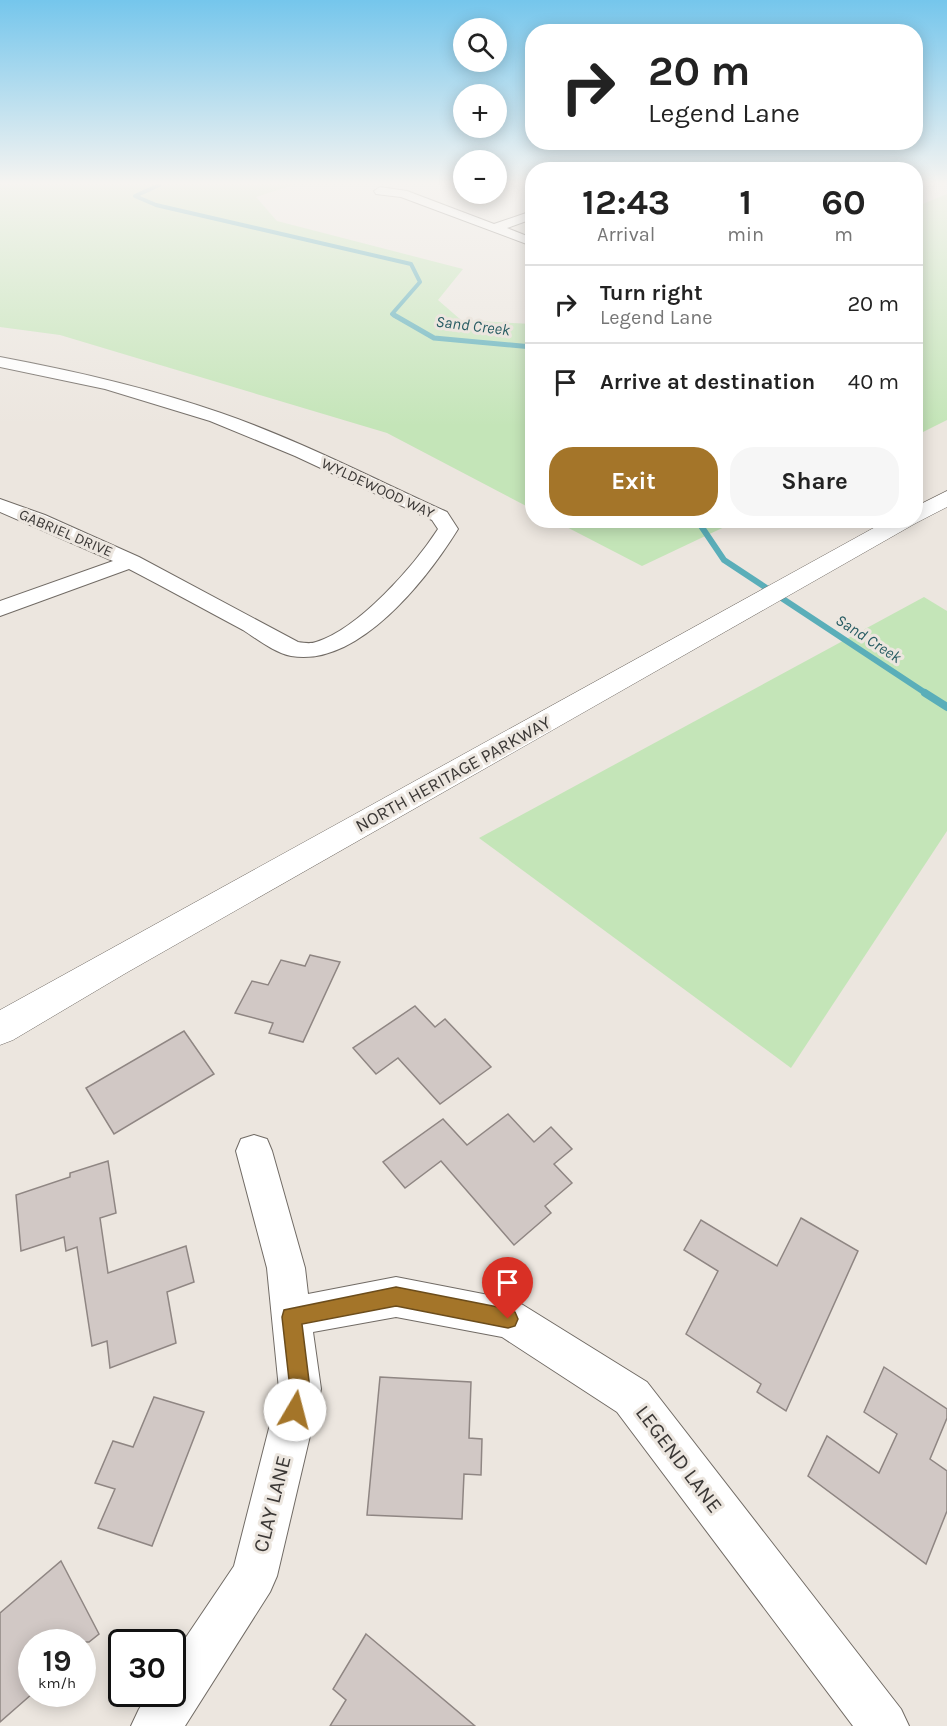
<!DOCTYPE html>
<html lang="en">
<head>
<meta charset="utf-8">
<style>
  body { margin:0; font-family:Karla,sans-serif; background:#f6f6f6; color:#222; height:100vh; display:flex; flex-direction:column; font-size:22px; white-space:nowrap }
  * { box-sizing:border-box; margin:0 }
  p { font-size:20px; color:#767676 }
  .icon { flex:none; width:33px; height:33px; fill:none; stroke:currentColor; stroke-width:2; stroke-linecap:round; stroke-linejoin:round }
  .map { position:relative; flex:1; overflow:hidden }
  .sheet { position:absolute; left:525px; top:162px; width:398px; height:366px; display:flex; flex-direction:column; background:#fff; border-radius:24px; box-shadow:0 3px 15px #0003 }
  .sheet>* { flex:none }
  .guide { position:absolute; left:525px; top:24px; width:398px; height:126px; border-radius:24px; box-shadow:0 3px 15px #0003; background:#fff; color:#222; overflow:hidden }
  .buttons { position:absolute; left:453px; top:18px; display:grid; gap:12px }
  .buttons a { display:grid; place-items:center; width:54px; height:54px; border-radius:50%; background:#fff; box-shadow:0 3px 15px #0003; font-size:30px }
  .speed { position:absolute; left:18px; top:1629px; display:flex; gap:12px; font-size:30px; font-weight:700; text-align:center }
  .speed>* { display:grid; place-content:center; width:78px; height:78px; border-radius:50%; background:#fff; box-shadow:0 3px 15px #0003; line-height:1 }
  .speed small { font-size:15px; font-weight:400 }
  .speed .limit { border:3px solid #111; border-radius:9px; background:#fff; color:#111 }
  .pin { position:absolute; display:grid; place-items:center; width:51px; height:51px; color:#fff; margin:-62px -26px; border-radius:50% 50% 50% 0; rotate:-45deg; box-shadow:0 0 6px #0007 }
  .pin .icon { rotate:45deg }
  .me { position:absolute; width:66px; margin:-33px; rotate:8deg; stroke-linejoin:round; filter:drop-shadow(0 0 4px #0008) }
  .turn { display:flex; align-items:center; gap:21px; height:126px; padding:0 24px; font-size:27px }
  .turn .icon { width:78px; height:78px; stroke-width:2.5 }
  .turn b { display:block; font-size:42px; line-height:51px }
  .eta { display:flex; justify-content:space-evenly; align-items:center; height:102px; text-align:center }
  .eta b { font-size:36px; font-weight:700; line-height:42px }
  .cta { display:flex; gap:12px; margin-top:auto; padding:12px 24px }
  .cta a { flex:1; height:69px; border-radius:24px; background:#a47529; color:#fff; font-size:24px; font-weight:700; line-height:69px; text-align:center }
  .cta a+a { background:#f6f6f6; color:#222 }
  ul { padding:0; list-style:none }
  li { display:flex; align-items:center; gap:18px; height:78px; padding:0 24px; border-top:2px solid #e0e0e0 }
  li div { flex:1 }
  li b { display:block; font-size:22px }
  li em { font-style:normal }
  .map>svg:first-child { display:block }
  .green { fill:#c4e5b8 }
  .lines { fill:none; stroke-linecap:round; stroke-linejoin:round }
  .stream-far3 { stroke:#5aaeb9; stroke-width:4 }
  .stream-far2 { stroke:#5aaeb9; stroke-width:5 }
  .stream-far1 { stroke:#5aaeb9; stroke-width:6 }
  .stream { stroke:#5aaeb9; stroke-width:8 }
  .building { fill:#d1c8c5; stroke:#8f8683; stroke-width:1.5 }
  .minor-casing { stroke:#716b65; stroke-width:2 }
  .secondary-casing { stroke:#716b65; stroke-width:1 }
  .minor { fill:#fff; fill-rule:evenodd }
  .secondary { fill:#fff; fill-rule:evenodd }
  .route { fill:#a47529; stroke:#6b4c1b; stroke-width:1.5 }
  .labels { text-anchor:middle; stroke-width:6; stroke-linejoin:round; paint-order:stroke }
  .far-street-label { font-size:15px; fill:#3b3836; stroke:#ece6df }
  .far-water-label { font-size:16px; font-style:italic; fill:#285c63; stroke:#ece6df }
  .street-label { font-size:18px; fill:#3b3836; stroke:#ece6df }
  .near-street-label { font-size:21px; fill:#3b3836; stroke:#ece6df }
</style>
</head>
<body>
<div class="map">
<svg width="947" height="1726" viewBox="0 0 947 1726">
  <rect width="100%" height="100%" fill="#ece6df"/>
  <g class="green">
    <path d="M0,185H293L256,197L277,221L463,269L438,300L461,320L532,324V509L387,433L60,335L0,327Z"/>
    <path d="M947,194V420L915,436V207Z"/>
    <path d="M555,521H737L642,566Z"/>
    <path d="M924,597L947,611V831L791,1068L479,838Z"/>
  </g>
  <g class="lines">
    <path class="stream-far3" d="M159,185L135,196L156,205L411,264L420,282L392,314L397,317"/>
    <path class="stream-far2" d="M394,315L434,338L532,347"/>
    <path class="stream-far1" d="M697,520L724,560L927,694"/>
    <path class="stream" d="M925,693L947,707"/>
  </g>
  <g class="building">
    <path d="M310,955L340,962L303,1042L269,1033L273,1023L235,1013L252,981L268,985L281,960L305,966Z"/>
    <path d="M415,1006L435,1027L445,1019L491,1067L440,1104L398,1058L376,1074L353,1048Z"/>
    <path d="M184,1031L214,1074L114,1134L86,1088Z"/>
    <path d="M508,1114L534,1142L551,1127L572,1149L554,1164L572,1183L545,1206L551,1213L514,1245L441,1161L405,1188L383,1162L443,1119L467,1145Z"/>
    <path d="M108,1161L116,1213L100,1218L108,1273L186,1246L194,1282L167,1292L176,1343L110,1368L107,1341L92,1346L77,1247L66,1251L64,1237L21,1251L16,1195L70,1177V1173Z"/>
    <path d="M801,1218L858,1251L786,1411L757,1392L761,1384L686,1334L718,1271L684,1250L701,1220L777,1266Z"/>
    <path d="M884,1367L947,1409V1418L930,1459L947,1471V1511L926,1564L808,1476L827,1436L879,1473L897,1434L864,1412Z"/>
    <path d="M380,1377L471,1382L469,1438L482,1439L481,1475L464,1474L462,1519L367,1515Z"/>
    <path d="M154,1397L204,1412L152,1546L98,1528L115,1489L95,1483L113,1441L133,1447Z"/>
    <path d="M61,1561L99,1634L89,1642H32V1694L0,1722V1613Z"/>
    <path d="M366,1634L475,1726H330L346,1700L333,1689Z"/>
  </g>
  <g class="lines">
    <defs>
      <g id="minor">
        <path d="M380,187L407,191L494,224L532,211V219L507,228L532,238V246L401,197L376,194L374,191Z"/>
        <path d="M0,357C75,371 149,388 221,413C299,440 372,478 447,512L458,529C427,579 358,668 291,656C275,653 257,639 243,630C205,610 168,589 129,569L0,616V601L113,561L0,512V499L45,515L139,557L298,642C304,643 311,644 316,642C359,629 414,566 438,529L432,520L295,456L210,421L105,389L0,367Z"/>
        <path d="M254,1135L267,1139L272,1151L305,1268L308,1294L396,1277L509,1299L523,1305L647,1382L901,1709L909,1726H853L617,1412L502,1337L396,1317L313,1332L321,1389L277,1576L270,1592L185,1726H131L139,1709L149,1694H172V1658L234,1566L279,1389L267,1268L236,1151L241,1139Z"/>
      </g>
      <path id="secondary" d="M947,491V507L916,523L126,973L13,1040L0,1045V1010L888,520H915V507Z"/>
    </defs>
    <use href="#minor" class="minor-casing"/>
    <use href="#secondary" class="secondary-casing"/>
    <use href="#minor" class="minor"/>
    <use href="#secondary" class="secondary"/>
  </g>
  <linearGradient id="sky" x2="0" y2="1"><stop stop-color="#75c6ec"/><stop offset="0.43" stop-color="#f6f4f1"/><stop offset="1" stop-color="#f6f4f1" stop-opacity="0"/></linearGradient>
  <rect width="947" height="426" fill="url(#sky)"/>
  <path class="route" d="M396,1287L508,1309L515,1312L518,1319L515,1326L508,1328L396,1306L302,1324L310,1389L302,1417L295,1420L288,1417L285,1410L290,1389L282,1317L284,1310Z"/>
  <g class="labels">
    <g class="far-street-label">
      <text transform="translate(378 488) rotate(25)" y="5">WYLDEWOOD WAY</text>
      <text transform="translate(66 533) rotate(23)" y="5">GABRIEL DRIVE</text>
    </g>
    <g class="far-water-label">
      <text transform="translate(473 325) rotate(7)" y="6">Sand Creek</text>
      <text transform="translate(869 638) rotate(33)" y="6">Sand Creek</text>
    </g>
    <g class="street-label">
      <text transform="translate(453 774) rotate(-29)" y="6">NORTH HERITAGE PARKWAY</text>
    </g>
    <g class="near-street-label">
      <text transform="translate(679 1459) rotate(53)" y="7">LEGEND LANE</text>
      <text transform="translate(272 1504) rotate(-76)" y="7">CLAY LANE</text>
    </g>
  </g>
</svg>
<div class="buttons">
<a><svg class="icon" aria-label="search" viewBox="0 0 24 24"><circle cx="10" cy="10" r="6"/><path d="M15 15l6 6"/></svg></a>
<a>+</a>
<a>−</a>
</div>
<div class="speed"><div>19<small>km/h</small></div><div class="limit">30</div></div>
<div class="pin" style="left:508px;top:1319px;background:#d93025"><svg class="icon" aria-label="arrive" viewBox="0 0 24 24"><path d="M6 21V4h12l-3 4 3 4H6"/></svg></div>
<svg class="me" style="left:295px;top:1410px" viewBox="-20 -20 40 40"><circle r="19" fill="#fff"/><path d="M0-13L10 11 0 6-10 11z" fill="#a47529"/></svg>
<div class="guide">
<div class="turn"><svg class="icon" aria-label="right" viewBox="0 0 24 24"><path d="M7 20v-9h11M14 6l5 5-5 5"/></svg><div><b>20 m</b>Legend Lane</div></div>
</div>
<section class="sheet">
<div class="eta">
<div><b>12:43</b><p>Arrival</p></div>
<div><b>1</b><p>min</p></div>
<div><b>60</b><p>m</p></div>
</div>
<ul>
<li><svg class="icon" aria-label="right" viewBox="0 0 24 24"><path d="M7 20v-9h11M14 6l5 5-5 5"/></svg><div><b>Turn right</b><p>Legend Lane</p></div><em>20 m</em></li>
<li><svg class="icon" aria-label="arrive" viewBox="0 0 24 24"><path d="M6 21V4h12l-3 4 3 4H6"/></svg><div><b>Arrive at destination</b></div><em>40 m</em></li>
</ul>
<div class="cta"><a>Exit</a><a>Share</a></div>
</section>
</div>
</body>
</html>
